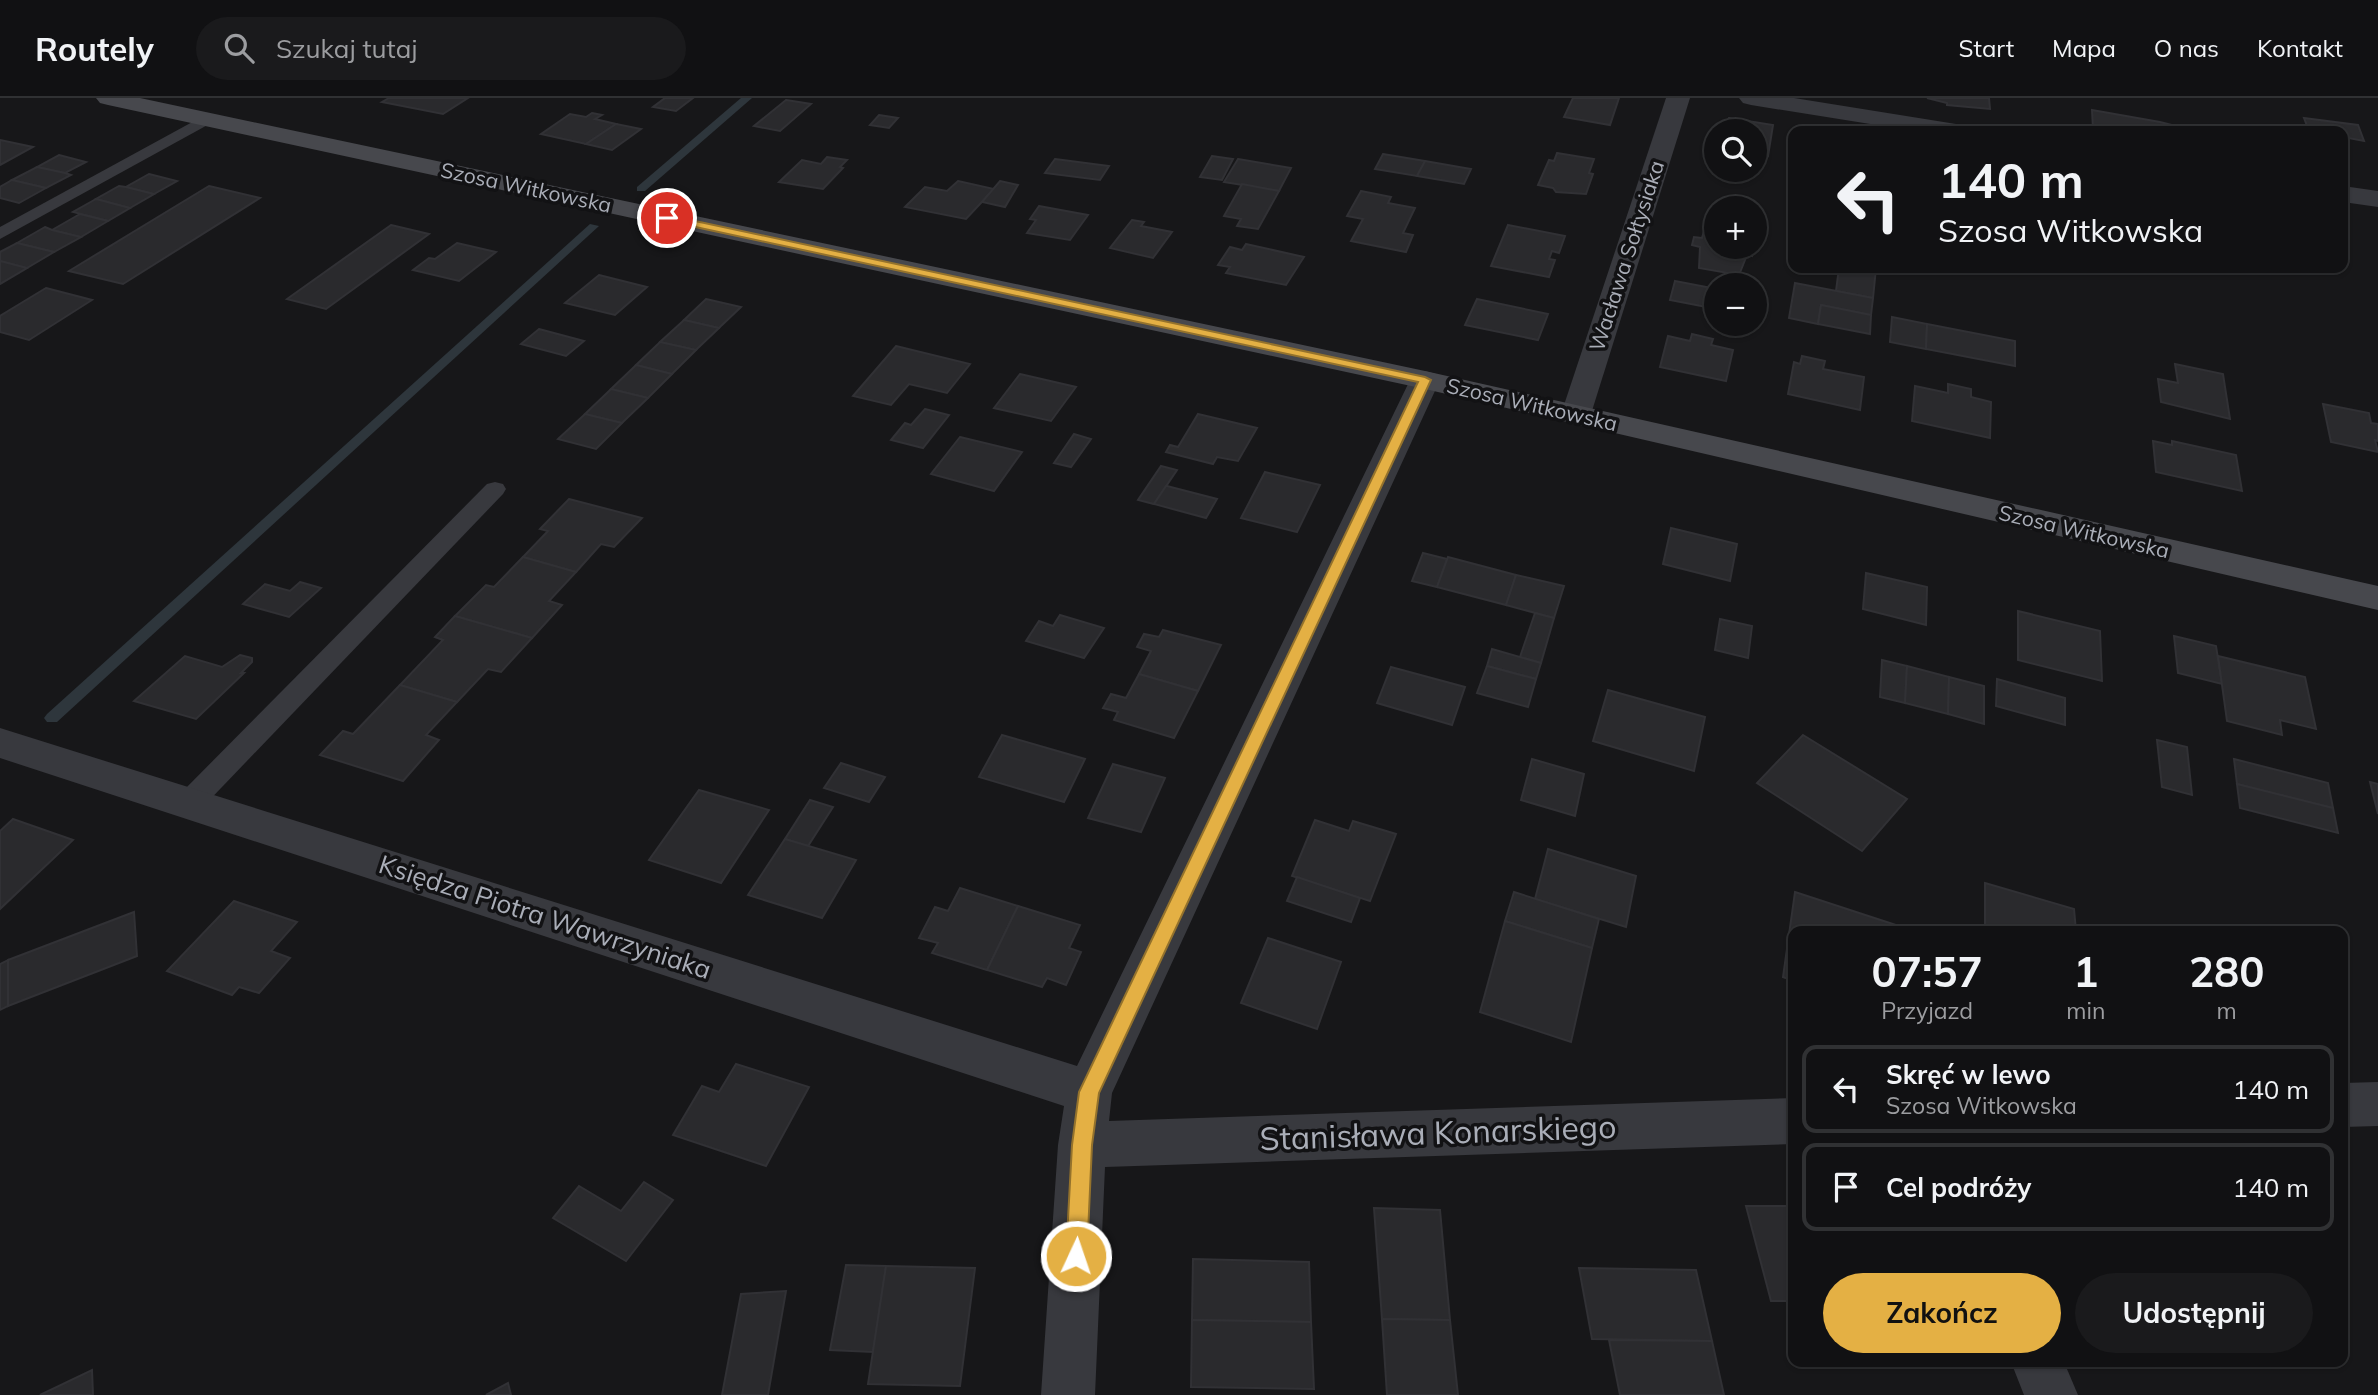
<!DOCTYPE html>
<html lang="pl">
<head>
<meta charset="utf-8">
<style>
  body { margin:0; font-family:Mulish,sans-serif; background:#1a1a1c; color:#f1f3f6; height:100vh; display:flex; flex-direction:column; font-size:26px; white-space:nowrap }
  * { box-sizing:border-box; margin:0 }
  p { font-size:23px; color:#9c9da0 }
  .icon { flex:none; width:38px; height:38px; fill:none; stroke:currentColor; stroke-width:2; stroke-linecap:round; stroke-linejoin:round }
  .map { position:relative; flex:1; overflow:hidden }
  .drawer { position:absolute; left:1788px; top:828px; width:560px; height:441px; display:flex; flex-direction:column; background:#111113; border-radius:14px; box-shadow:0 2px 5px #0004,0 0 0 2px #303133 }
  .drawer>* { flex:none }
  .guide { position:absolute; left:1788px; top:28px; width:560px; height:147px; border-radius:14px; box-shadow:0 2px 5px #0004,0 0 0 2px #303133; background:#111113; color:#f1f3f6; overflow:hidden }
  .controls { position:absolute; left:1704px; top:21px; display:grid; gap:14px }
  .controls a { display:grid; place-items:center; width:63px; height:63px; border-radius:50%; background:#111113; box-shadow:0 2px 5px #0004,0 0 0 2px #303133; font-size:35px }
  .pin { position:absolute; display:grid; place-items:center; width:60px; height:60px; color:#fff; margin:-30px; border:4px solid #fff; border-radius:50%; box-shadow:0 2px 7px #0007 }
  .me { position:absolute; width:77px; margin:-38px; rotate:3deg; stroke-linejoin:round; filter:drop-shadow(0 0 5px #0008) }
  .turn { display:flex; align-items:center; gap:24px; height:147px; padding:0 35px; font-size:32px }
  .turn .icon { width:91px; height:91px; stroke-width:2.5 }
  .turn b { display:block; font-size:49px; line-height:60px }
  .eta { display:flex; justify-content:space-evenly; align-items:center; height:119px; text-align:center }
  .eta b { font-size:42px; font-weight:700; line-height:49px }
  .cta { display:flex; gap:14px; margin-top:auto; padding:14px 35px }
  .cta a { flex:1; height:80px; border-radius:42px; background:#e4b044; color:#111; font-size:28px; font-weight:700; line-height:80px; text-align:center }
  .cta a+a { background:#1a1a1c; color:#f1f3f6 }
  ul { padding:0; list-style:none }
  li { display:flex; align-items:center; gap:21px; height:88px; margin:0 14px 10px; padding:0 21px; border:4px solid #303133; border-radius:14px }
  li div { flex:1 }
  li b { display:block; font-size:26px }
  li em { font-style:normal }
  header { display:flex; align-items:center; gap:42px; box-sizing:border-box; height:98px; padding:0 35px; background:#111113; border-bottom:2px solid #303133 }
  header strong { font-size:33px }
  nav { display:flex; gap:38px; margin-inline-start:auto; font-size:24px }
  .search { width:490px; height:63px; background:#1a1a1c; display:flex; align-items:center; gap:18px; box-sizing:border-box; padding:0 24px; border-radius:38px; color:#9c9da0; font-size:26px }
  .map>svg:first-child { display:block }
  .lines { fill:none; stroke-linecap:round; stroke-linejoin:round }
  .stream { fill:#2e363c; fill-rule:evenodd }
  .building { fill:#2a2a2d; stroke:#313135; stroke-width:2 }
  .lane { fill:#38393e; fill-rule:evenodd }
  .street { fill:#38393e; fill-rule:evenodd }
  .secondary { fill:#47484d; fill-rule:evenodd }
  .route { fill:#e4b044; stroke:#94722c; stroke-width:2 }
  .labels { text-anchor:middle; stroke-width:7; stroke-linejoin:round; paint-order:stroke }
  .far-street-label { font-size:21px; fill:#aaaeb8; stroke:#121214 }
  .street-label { font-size:26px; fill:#aaaeb8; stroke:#121214 }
  .near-street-label { font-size:32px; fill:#aaaeb8; stroke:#121214 }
</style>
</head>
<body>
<header>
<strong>Routely</strong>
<div class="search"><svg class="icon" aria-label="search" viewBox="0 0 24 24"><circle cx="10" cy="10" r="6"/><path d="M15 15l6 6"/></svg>Szukaj tutaj</div>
<nav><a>Start</a><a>Mapa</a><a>O nas</a><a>Kontakt</a></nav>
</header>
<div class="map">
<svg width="2378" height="1297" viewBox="0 0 2378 1297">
  <rect width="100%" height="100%" fill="#171719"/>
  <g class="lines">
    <g class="stream">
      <path d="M741,0H752L645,93H637V89Z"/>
      <path d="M590,126L599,128L57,624H47L44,620L47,616Z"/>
    </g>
  </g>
  <g class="building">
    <path d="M389,0H468L443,16L382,4Z"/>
    <path d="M665,0H693L676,13L653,9Z"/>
    <path d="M1573,0H1619L1610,27L1564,19Z"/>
    <path d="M1927,0H1989L1990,11L1947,7V5Z"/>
    <path d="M786,2L811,6L780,33L754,28Z"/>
    <path d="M2092,12L2160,24L2180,29L2181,33L2093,31Z"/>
    <path d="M592,15L602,17L595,21L616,26L586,46L541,36L570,16L586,19Z"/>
    <path d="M879,17L898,20L889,30L870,27Z"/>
    <path d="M1729,20L1773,27L1768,58L1755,56V33H1724Z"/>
    <path d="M2304,20L2358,27L2364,43L2343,39V33H2309Z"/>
    <path d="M616,26L641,31L612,52L586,46Z"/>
    <path d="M0,42L33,49L0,67Z"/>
    <path d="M1557,55L1594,61L1589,75L1593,76L1586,96L1556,94L1553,90L1538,87L1549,62L1554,63Z"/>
    <path d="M1383,56L1425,63L1417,78L1375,71Z"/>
    <path d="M59,57L86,64L65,75L37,69Z"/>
    <path d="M1212,58L1233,61L1222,82L1200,79Z"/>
    <path d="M827,59L847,62L840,69L843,70L823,91L779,84L802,62L821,66Z"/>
    <path d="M1055,61L1109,68L1100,82L1045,75Z"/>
    <path d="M1238,61L1291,70L1279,93L1224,84Z"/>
    <path d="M1425,63L1471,71L1464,86L1417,78Z"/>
    <path d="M37,69L65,75L71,77L46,90L12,82Z"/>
    <path d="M149,76L177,83L154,96L126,89Z"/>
    <path d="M12,82L46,90L19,105L0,100V89Z"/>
    <path d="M958,83L994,91L966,121L905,109L925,89L947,93Z"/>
    <path d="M1000,83L1018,87L1005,109L982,104Z"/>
    <path d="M1242,86L1279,93L1258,131L1237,128L1241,121L1224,118Z"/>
    <path d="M119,88L126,89L154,96L130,110L96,101Z"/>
    <path d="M209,88L260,100L123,186L69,173Z"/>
    <path d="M1361,93L1391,99L1388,105L1415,110L1403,135L1413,137L1406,154L1351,143L1363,121L1347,118Z"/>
    <path d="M96,101L130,110L108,123L73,114Z"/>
    <path d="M1039,108L1088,117L1070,142L1027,135L1036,122L1030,121Z"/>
    <path d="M80,116L108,123L81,139L52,132Z"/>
    <path d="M1132,122L1144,124L1141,128L1172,134L1153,160L1110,150Z"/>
    <path d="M391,127L429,136L326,211L287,201Z"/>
    <path d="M1508,127L1565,138L1559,155L1552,153L1549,161L1555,162L1549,179L1491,168Z"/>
    <path d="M45,129L52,132L81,139L54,154L17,145Z"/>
    <path d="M1705,130L1717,132V149L1754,150L1752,158L1747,157L1739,177L1699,170L1700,149L1692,147L1694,139L1702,140Z"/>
    <path d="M17,145L54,154L27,170L0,163V154Z"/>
    <path d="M457,145L496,154L459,183L413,172L429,160L435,161Z"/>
    <path d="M1246,146L1304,159L1286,187L1226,175L1230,169L1218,167L1230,149L1242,152Z"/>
    <path d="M0,163L27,170L0,186Z"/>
    <path d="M1839,170H1876L1873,200L1836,193Z"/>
    <path d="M599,177L647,189L615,217L565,205Z"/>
    <path d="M1675,183L1717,191V211L1670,202Z"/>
    <path d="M1795,185L1873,200L1871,217L1821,207L1818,226L1789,220Z"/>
    <path d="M46,190L92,202L29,242L0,234V218Z"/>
    <path d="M706,201L741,209L719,230L684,222Z"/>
    <path d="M1477,201L1548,216L1538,242L1465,227Z"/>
    <path d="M1821,207L1871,217L1870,236L1818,226Z"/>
    <path d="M1892,219L1927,226L1926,251L1890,244Z"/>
    <path d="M684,222L719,230L696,252L660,244Z"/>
    <path d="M1927,226L2015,243V268L1926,251Z"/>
    <path d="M539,231L584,243L566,258L521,246Z"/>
    <path d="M1692,236L1713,241L1711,247L1733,252L1726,283L1660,269L1668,238L1690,243Z"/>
    <path d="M660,244L696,252L672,276L636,267Z"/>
    <path d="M896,248L970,266L947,295L909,286L891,307L853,298Z"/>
    <path d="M1802,258L1825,263L1823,271L1864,279L1860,312L1788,296L1794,264L1800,266Z"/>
    <path d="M2175,266L2223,276L2230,321L2161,304L2158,281L2178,285Z"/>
    <path d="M636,267L672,276L648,300L611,291Z"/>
    <path d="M1020,276L1076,289L1051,323L994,310Z"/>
    <path d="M1948,286L1971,291V299L1991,304L1990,340L1912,323L1915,288L1948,295Z"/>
    <path d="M611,291L648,300L622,325L585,316Z"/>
    <path d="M2323,306L2369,315L2371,325L2378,326V343L2375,342L2378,354L2331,344Z"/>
    <path d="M925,311L949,317L923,350L891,342L905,325L911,327Z"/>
    <path d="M585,316L622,325L596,351L558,341Z"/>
    <path d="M1198,316L1257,330L1238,363L1217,359L1213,366L1166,354L1170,347L1178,349Z"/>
    <path d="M1074,336L1091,341L1071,369L1054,365Z"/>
    <path d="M960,339L1022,354L994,393L931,376Z"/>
    <path d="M2153,343L2172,347V343L2236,357L2242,393L2156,374Z"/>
    <path d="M1161,368L1177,372L1154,406L1138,402Z"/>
    <path d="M1265,374L1320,387L1297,434L1241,420Z"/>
    <path d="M1166,388H1167L1217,401L1206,420L1154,406Z"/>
    <path d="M569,401L642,420L614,449L601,446L576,474L523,459L548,433L540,431Z"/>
    <path d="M1671,430L1737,446L1730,483L1663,466Z"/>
    <path d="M1423,455L1447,461L1437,489L1412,483Z"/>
    <path d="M523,459L576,474L549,503L562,507L532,540L455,518L486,487L494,489Z"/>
    <path d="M1448,459L1516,477L1506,507L1437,489Z"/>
    <path d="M1866,475L1927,489L1926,527L1863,511Z"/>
    <path d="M1516,477L1564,488L1554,520L1506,507Z"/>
    <path d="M300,484L321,490L289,519L243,506L265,486L290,493Z"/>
    <path d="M2018,513L2100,533L2102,583L2018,562Z"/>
    <path d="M1535,515L1554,520L1541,565L1520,559Z"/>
    <path d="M1060,517L1104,530L1084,560L1026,543L1039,523L1053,528Z"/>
    <path d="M455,518L532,540L501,574L488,571L457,604L400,587L443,542L435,539Z"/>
    <path d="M1720,521L1752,528L1748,560L1715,552Z"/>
    <path d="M1163,532L1221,547L1198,593L1139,576L1151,553L1137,549L1144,536L1159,539Z"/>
    <path d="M2174,538L2216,548L2222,586L2178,575Z"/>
    <path d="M1492,551L1541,565L1536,581L1487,568Z"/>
    <path d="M240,557L252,560V564L241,575H244L196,621L134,603L185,558L222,569Z"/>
    <path d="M2218,558L2305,579L2316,631L2280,622L2282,637L2227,623Z"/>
    <path d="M1882,562L1907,568L1905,605L1880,599Z"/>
    <path d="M1487,568L1536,581L1528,609L1477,595Z"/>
    <path d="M1907,568L1949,579L1948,616L1905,605Z"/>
    <path d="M1391,569L1465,589L1452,627L1377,605Z"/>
    <path d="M1139,576L1198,593L1174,640L1114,622L1118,614L1103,610L1111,596L1126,600Z"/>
    <path d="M1949,579L1984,588V626L1948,616Z"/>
    <path d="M1997,581L2065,600V627L1996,608Z"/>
    <path d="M400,587L457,604L426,637L439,642L403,683L320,657L343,633L353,636Z"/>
    <path d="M1608,592L1705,619L1694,673L1593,643Z"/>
    <path d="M1002,637L1085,661L1064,704L979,679Z"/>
    <path d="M1803,637L1907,701L1862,753L1757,685Z"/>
    <path d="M2157,642L2187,649L2192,697L2162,689Z"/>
    <path d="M1532,661L1584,676L1575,718L1521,702Z"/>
    <path d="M2234,661L2328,685L2333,710L2237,686Z"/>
    <path d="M841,665L885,679L869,704L824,690Z"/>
    <path d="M1113,666L1165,680L1141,734L1088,720Z"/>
    <path d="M2370,684L2378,686V716Z"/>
    <path d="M2237,686L2333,710L2338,735L2240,710Z"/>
    <path d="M699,692L769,712L721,785L649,762Z"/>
    <path d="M810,702L833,709L808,748L785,741Z"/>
    <path d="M13,721L73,742L0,811V733Z"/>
    <path d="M1315,722L1349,733L1353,723L1396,736L1370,803L1292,778Z"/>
    <path d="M785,741L856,762L822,820L748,797Z"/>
    <path d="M1548,751L1636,778L1626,829L1535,801Z"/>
    <path d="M1297,779L1360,800L1351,824L1287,803Z"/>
    <path d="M1985,785L2074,811L2076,833H1985Z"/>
    <path d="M960,790L1018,808L987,872L932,855L938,845L919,840L935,809L948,813Z"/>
    <path d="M1514,794L1599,821L1592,850L1505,823Z"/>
    <path d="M1795,794L1899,828V833H1794V883L1783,879Z"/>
    <path d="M234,803L297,824L271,853L290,860L259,895L239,889L232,897L167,873Z"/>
    <path d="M1018,808L1080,827L1069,850L1081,854L1066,887L1047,880L1042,889L987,872Z"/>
    <path d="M134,814L137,858L8,908V862Z"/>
    <path d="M1505,823L1592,850L1571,944L1480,914Z"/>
    <path d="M1268,840L1341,864L1317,931L1241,905Z"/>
    <path d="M8,862V908L0,912V866Z"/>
    <path d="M736,966L809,989L766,1068L673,1037L702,988L719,994Z"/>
    <path d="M644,1084L673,1102L626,1163L553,1120L579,1088L621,1113Z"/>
    <path d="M1746,1108H1794V1203H1771Z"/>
    <path d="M1374,1110L1440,1112L1450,1222L1382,1221Z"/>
    <path d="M1193,1161L1309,1164L1311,1224L1192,1222Z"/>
    <path d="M846,1167L886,1168L873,1254L830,1252Z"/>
    <path d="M886,1168L975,1170L960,1288L868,1286Z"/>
    <path d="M1579,1170L1696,1172L1712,1243L1592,1241Z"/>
    <path d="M786,1193L768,1297H722L741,1196Z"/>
    <path d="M1382,1221L1450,1222L1458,1297H1387Z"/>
    <path d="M1192,1222L1311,1224L1314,1291L1191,1289Z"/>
    <path d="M1609,1242L1712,1243L1724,1297H1620Z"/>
    <path d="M92,1272L93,1297H40Z"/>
    <path d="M508,1285L511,1297H486Z"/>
  </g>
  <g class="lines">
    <g class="lane">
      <path d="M207,16L213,18L215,21L213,24L0,141V129Z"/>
      <path d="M495,384L503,386L506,391L503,396L199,713L189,716L179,713L175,705L179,697L487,386Z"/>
    </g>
    <g class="street">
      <path d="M1666,0H1690L1591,316L1587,323L1576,325L1565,323L1561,316Z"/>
      <path d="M1739,0H1794L1956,26L1964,28L1968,33H1914L1751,7L1743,5Z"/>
      <path d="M2343,88L2378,93V109L2343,104Z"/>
      <path d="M1425,273L1436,276L1440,282L1112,995L1109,1023L1794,1000V1046L1105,1069L1095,1297H1041L1058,1047L1064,1008L0,660V630L1077,968L1410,282L1414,276Z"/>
      <path d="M2378,984V1028L2343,1029V985Z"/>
      <path d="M2011,1264H2064L2078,1297H2024Z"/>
    </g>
    <path class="secondary" d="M96,0H140L1425,273L2378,488V512L1425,291L108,7L100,5Z"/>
  </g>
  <path class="route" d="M667,117L1425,279L1431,282L1099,995L1092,1047L1087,1158L1083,1165L1076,1168L1069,1165L1066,1158L1072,1047L1079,994L1418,284L663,122L662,120Z"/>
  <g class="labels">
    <g class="far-street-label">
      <text transform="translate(526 90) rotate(12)" y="7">Szosa Witkowska</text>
      <text transform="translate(1627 158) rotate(-72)" y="7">Wacława Sołtysiaka</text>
      <text transform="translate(1532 307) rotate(13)" y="7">Szosa Witkowska</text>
      <text transform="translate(2084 434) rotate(13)" y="7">Szosa Witkowska</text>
    </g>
    <g class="street-label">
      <text transform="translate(545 819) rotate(18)" y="9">Księdza Piotra Wawrzyniaka</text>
    </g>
    <g class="near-street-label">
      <text transform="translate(1438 1035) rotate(-2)" y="11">Stanisława Konarskiego</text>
    </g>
  </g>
</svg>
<div class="controls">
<a><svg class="icon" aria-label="search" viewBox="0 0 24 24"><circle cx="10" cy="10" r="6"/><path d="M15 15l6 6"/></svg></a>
<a>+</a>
<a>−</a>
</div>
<div class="pin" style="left:667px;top:120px;background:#d93025"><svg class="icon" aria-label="arrive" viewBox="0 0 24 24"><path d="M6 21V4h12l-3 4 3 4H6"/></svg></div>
<svg class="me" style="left:1076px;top:1158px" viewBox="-20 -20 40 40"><circle r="17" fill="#e4b044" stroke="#fff" stroke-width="3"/><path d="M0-11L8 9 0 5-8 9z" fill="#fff"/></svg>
<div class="guide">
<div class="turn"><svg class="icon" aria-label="left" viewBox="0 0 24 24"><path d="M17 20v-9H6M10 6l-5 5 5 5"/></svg><div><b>140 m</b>Szosa Witkowska</div></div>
</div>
<section class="drawer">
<div class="eta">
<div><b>07:57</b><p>Przyjazd</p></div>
<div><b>1</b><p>min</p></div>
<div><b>280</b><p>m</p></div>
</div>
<ul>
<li><svg class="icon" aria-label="left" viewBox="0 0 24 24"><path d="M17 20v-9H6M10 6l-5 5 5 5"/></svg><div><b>Skręć w lewo</b><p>Szosa Witkowska</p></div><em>140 m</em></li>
<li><svg class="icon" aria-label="arrive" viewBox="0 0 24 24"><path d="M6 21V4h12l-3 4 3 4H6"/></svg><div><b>Cel podróży</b></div><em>140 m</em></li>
</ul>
<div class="cta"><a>Zakończ</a><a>Udostępnij</a></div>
</section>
</div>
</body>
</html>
